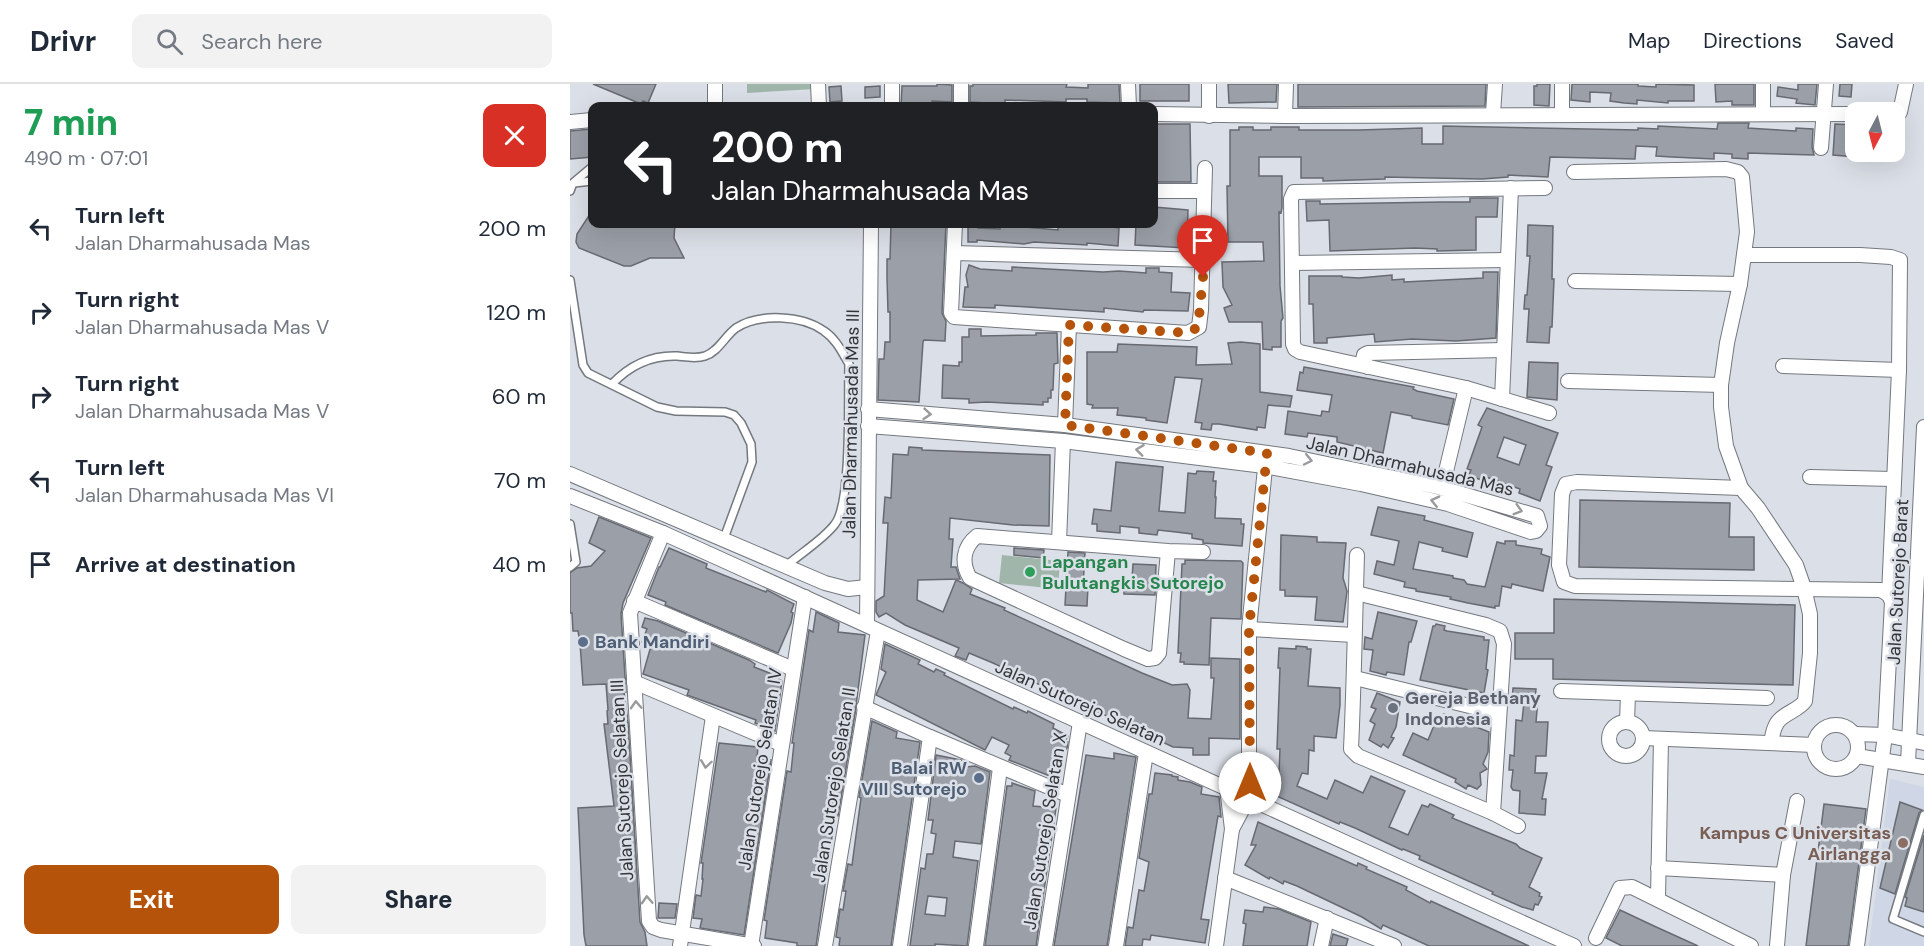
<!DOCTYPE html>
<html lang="en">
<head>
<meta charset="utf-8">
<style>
  body { margin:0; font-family:"DM Sans",sans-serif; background:#f2f2f3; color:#1f2937; height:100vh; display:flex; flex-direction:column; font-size:22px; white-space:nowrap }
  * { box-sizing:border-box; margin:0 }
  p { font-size:20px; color:#747a83 }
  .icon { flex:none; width:33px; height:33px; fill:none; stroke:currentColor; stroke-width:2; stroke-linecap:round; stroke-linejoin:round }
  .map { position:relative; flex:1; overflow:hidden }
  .details { display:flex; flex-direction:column; background:#fff; width:570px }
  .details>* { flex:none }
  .top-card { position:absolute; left:18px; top:18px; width:570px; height:126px; border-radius:12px; box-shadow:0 6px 24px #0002; background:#202124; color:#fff; overflow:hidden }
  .needle { width:39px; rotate:187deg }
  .buttons { position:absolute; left:1275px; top:18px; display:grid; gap:12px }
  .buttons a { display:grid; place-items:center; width:60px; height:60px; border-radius:12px; background:#fff; box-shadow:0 6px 24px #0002; font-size:30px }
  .pin { position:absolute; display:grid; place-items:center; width:51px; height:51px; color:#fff; margin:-62px -26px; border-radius:50% 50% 50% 0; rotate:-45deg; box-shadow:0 0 6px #0007 }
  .pin .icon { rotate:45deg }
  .me { position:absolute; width:66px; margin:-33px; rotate:0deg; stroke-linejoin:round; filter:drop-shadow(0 0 4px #0008) }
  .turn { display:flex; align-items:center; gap:21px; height:126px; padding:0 24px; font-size:27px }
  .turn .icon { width:78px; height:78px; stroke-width:2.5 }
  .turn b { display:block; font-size:42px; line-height:51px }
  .round { display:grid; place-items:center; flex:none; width:63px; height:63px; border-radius:12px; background:#f2f2f3 }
  .summary { display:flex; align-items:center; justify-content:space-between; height:102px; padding:0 24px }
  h1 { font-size:36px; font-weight:800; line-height:45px; color:#1e9e55 }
  .cta { display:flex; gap:12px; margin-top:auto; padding:12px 24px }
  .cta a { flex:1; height:69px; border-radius:12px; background:#b45309; color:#fff; font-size:24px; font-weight:800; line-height:69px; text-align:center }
  .cta a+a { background:#f2f2f3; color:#1f2937 }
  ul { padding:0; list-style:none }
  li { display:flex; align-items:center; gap:18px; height:84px; padding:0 24px }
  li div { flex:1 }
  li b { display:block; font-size:22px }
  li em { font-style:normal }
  header { display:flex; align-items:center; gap:36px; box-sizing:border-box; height:84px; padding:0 30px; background:#fff; border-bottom:2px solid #e0e1e3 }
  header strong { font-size:28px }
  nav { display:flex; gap:33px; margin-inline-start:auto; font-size:21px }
  .search { width:420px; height:54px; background:#f2f2f3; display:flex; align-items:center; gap:15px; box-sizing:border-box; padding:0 21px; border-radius:12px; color:#747a83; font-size:22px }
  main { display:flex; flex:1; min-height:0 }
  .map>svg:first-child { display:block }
  .built { fill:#cfd6e5 }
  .green { fill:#a0b6aa }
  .building { fill:#9b9fa7; stroke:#676a71; stroke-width:1.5; fill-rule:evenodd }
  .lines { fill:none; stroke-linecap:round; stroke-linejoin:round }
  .service-casing { stroke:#74787f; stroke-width:10 }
  .minor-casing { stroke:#74787f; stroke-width:16 }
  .service { stroke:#fff; stroke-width:7 }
  .minor { stroke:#fff; stroke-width:14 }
  .oneway { stroke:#999a9c }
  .route { stroke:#b45309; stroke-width:10; stroke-dasharray:0 18 }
  .leisure-dot { fill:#2e9e5b; stroke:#dbdfe7; stroke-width:2 }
  .service-dot { fill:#5c6f8a; stroke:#dbdfe7; stroke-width:2 }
  .worship-dot { fill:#6b7280; stroke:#dbdfe7; stroke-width:2 }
  .education-dot { fill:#8d6e63; stroke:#dbdfe7; stroke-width:2 }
  .labels { text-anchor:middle; stroke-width:5; stroke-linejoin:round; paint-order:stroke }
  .street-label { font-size:18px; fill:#333538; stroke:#dbdfe7 }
  .leisure-label { font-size:18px; font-weight:bold; fill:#27864d; stroke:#dbdfe7; text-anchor:start }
  .service-label { font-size:18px; font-weight:bold; fill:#4e5e75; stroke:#dbdfe7; text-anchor:start }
  .worship-label { font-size:18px; font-weight:bold; fill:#5b616d; stroke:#dbdfe7; text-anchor:start }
  .education-label { font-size:18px; font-weight:bold; fill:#785e54; stroke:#dbdfe7; text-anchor:end }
</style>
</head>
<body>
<header>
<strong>Drivr</strong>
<div class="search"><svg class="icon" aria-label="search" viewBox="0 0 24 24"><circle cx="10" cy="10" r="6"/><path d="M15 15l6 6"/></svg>Search here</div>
<nav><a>Map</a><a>Directions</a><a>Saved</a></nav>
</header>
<main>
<section class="details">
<div class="summary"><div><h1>7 min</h1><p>490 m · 07:01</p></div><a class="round" style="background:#d93025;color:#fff"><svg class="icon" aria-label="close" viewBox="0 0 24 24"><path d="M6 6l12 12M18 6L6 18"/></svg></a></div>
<ul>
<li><svg class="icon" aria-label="left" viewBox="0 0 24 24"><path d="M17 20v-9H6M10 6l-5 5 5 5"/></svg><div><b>Turn left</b><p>Jalan Dharmahusada Mas</p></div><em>200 m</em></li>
<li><svg class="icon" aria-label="right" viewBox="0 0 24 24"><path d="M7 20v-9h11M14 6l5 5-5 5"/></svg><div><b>Turn right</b><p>Jalan Dharmahusada Mas V</p></div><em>120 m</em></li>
<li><svg class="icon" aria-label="right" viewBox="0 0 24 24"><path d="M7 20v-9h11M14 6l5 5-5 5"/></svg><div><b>Turn right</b><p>Jalan Dharmahusada Mas V</p></div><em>60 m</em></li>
<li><svg class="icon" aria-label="left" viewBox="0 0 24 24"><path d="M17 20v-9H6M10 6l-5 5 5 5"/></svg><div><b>Turn left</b><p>Jalan Dharmahusada Mas VI</p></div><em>70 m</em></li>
<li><svg class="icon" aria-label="arrive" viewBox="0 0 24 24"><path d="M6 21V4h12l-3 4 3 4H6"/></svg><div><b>Arrive at destination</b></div><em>40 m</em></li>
</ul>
<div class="cta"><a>Exit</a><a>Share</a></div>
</section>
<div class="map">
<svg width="1354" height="862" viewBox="0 0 1354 862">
  <rect width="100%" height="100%" fill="#dbdfe7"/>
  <path class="built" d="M1320,695L1354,703V862H1299Z"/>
  <g class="green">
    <path d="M177,0H245V5L177,9Z"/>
    <path d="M432,471L490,477L488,505L429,499Z"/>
  </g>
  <g class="building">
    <path d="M23,0H86L78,19L73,17L71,20Z"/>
    <path d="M367,0L382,1V18L362,17V22H331L332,2H367Z"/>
    <path d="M403,0H497L496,3L518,4V0H549L550,19L517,18V15H496V18L435,16V20L400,18V2H403Z"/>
    <rect x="570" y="0" width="49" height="17"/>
    <path d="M658,0H707L706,18L659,19Z"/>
    <path d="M728,0H916L915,22L728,23Z"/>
    <path d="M967,0H980L979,22L964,21V2H967Z"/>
    <path d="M1002,0H1068V2L1086,3V0L1124,1V17H1098V19L1067,16V20L1054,19L1040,17L1041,9L1020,8V18L1001,16Z"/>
    <path d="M1145,0H1184V21H1162V17L1146,18Z"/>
    <path d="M1228,0H1247L1245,21L1226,19L1227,15L1207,12L1208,3L1228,6Z"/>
    <path d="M1270,0H1282L1281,13L1269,12Z"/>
    <path d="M271,2L272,17L260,18L259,3Z"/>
    <path d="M310,2V13L295,14V3Z"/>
    <path d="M1148,39H1179L1178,44L1193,45L1226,47V44L1243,45L1242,63L1244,71L1178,69V75L1162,74V70L1144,69V75L1102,73L1086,72L1087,63L1066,62L1065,75L980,73L978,93L938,91V93L912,95L815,93V95L753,97V94H731V73H689V92H712V124L711,129L709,128L710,202L713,234L711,237V263H702V266L693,265L692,238H659L654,224L662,221L653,203L652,178L694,177L693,158H658L657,102H660V46H669V43H683V46H701V43H729V46H789L852,44V60H873V42L1068,46V44L1088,45V42L1147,45Z"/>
    <path d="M584,40H620L621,98H584Z"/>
    <path d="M1265,40L1286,41V73L1263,71Z"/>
    <path d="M22,45V73L0,75V47Z"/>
    <rect x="1306" y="68" width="20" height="8"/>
    <path d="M900,114H928L927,133H906V166L867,167V165L845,164L760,167L759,136L737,137L736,117H750V120L872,118H900Z"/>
    <path d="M584,123L618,126L617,164L565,161L566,140H584Z"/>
    <path d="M22,127V140H105L104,154L114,174H80L61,182H54L9,164L6,158L7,150Z"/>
    <path d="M321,140H376L372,229L376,237L375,257L354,256L353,258L349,318L308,316L309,275H314L315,258H320V228H318L317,194V175H320Z"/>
    <path d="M398,140H408V144L430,145V140H455V143L488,146V141L497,142V140H523L549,144L548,162L517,159V161L464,158L454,160L407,156V158H398Z"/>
    <path d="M958,141L983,142L982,195H984L982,243H980L979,259L957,258L959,225H954L955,211H957L960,172H957Z"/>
    <path d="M399,181L410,185L442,187V183L533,188L549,187L576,189V184H589V188L602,189L601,208L620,209L618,227L574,226L573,228L534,224V228L425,221V224L393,223L395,203H398L396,191Z"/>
    <path d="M913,188H928L926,254L886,257L842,255L805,258L804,250L757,254V259H744L743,220H739V192H772V193L789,194L822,191V196L834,195V198L913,194Z"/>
    <path d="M399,245H411V252L466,251V249H487L488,279L484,280L483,306H481V314H478V318H473V321L417,318L399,319V315L372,314L373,281L389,282V278H392V253H399Z"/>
    <path d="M671,258L690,260V308L722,312L720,323L698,321L695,344L687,343V346L649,340H642L641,346L631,345L632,339L625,338L632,295L605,293L597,339L576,336V334L547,331L548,324H522L523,321L517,320V268H547L548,260L627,263L626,281L662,280L658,259Z"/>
    <path d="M959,278L988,279L987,316L957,313Z"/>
    <path d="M734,283L844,303L843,305L847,307L884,315L878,341L842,334V332L821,328L813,369L767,358V353L738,349L737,353L715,350L718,327L751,332L752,327L759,328L762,311L727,306L730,288L733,289Z"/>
    <path d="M917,324L988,349L976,381L982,383L970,417L949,409L950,405L913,392L911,396L899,391L901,386L897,385L912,343L908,341ZM934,353L956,361L949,381L927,373Z"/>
    <path d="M339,363L352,364V366L480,371L479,442L443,441L380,434L379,455H383L381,483H386L390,495L348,496L347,516L373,528L386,496L393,499L402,505L400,510L435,524L434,526L572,589L602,601L617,600L620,606L618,634L641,635L644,594H641V574L670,575V655L639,654V671H623V664L603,663L423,579L399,569L396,576L385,572L389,564L335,541L316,529L309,533L306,528V517L314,512L318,439H313L315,413L321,414L323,370L338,371Z"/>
    <path d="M546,378L593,383L589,427L615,429L618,389L626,390L627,387L644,388L643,397H646L645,413H646L645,434L671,435V440H674L672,462L633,459V456L622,454V450L606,448L588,446L587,451L569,449V444L550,442V449L527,447V440H522L524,425L541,427Z"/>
    <path d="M1010,416L1160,419L1159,453H1184V486L1009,483Z"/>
    <path d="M808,423L855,432L854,436L903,449L897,473L872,467L873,464L849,458L843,485L883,492V494L894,496L897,500L915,503L927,458L935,460V457H946V461L972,465L971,470L980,473L973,507L942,500L941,504L932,502L929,522H925V524L898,519L880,515L881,513L846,507V505L834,503L835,498L804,490L807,477L824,481L829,457L801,451Z"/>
    <path d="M29,433L81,454L53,519L51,530L56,608H54L58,638L70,838L75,848L77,862H16L14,851L8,724L44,722L34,640H38L37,627L38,626L36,600L13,601L10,559L8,547H3L2,529H0V489L7,484L21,482L35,467L19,459Z"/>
    <path d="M711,451L747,453V458L776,459L773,494L777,507L773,538L745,536L747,513L715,512V506H710Z"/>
    <path d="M99,464L137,480L136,484L196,508L197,506L224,520L221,528L223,529L221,539L208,569L95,521L96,518L78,511L89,483H90Z"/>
    <path d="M444,464L474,466L473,474L444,471Z"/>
    <path d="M498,468L515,469L513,502H518L517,522L495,521Z"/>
    <path d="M615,476L671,477L673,479L671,535L641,534L639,581L614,580V578H610L611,569H608L611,502L612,480H615Z"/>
    <path d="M563,480L586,481L585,511L554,510V495H562Z"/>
    <path d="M984,515L1225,521L1223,601L983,595V575H945V549H984Z"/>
    <path d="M246,528L269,539L268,548L295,551L285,630L268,732H265L246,862H227V859L195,854L197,837L194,836L217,687L221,688L224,659H222L239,546L243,548Z"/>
    <path d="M808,528L847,537L841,558H839L834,591L817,588L816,591L800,587L803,566L794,565L795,553L802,555Z"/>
    <path d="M75,534L88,537L179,576L185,580L184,583L202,590L212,597L205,647L185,639L186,636L117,611L119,606L73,590L81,562L72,558L77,545L72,543Z"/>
    <path d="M866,540L875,542L874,546L877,547L914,553V556H919L916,585L918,586L914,609L850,596L863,542H865Z"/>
    <path d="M315,560L350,576L348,580L364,588L366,585L375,589L374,591L443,625L444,623L457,629L458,627L484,640L483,644L498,652L495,657L498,658L497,664L487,679L491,682L485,694L439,676L441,672L435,669L439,661L422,653L415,666L306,611L316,588L311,585Z"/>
    <path d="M726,562L737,563V565H741L738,602L770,604V621L766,654L744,652V667L739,666L738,690L732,689L727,702L757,715L765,696L793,709L801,692L835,707L819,743L822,744L838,751L852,721L858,723L860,720L884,731L882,734L946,760L950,764L972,774L959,803L970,809L969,812L972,813L968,821L965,820L963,826L952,823L922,810L923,808L849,775L850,772L833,765L832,766L785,744L770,738L769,740L702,710L706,702L703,701L704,697L701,695L704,687L709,689L710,665H707L710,584H708L709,564L726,565Z"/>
    <path d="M943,604L966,605L965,616H968L966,638H978L976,672H966L965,689H977L972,715H976L975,731L949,729L950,707L943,706L941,703L943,686H939L940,671L944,672L946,636L952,637L954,618L942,617Z"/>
    <path d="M807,609L830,618L826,643L821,653L824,654L818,664L813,660L811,663L799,656L805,640L800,637L806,625L801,623Z"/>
    <path d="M874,630L919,648L918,668L913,680L917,685L910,689L911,701L907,705L898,701L896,705L885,698L886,695L833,671L843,649L858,656L867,634L871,636Z"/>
    <path d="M302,637L327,648L326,654L350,658L321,862H269L270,854L266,853L270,825L273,826L276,807H273L278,780L282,781L291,714L289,713Z"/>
    <path d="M149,659L188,663L187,674L201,676L174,851L130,844L132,835L123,834L126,811L131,812L133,795H132L133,779H131Z"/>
    <path d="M544,669L566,673L537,862H484L516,671L544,675Z"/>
    <path d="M366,671L391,676L396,678V683L405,682L420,688L411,760L385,757L383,773L408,777L397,862L365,860V862H340L351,784L355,785L357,770H363L366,750L361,749L363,736H358ZM358,812L377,814L375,832L355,830Z"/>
    <path d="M585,689L602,691V692L608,693V696L620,698L632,703L631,710L649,713L651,733L648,732L631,835L639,836L635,859L581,851L580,856L573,855L572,862H555L558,843L563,844L569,806L574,807L579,778L569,774L579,710H582Z"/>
    <path d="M442,699L465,707L463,722L486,724L466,862H415L437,702H442Z"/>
    <path d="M1330,718L1352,726L1349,729L1325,810L1310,804Z"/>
    <path d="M1254,720L1296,725L1278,862H1236Z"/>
    <path d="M688,738L787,782L788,779L797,783L796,785L837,803L836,806L860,819L861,817L959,862H859L813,841L811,845L792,833L727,802L714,797L713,800L700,793L699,795L675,781L686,761H681Z"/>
    <path d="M1354,751V828L1335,822L1337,814L1335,813Z"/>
    <path d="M89,819L107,820L105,834H88Z"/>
    <path d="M694,823L709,825L741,838L737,862H673L676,840L673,839L675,826L693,828Z"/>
    <path d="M1050,826L1084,842L1128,862H1052L1036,854Z"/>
    <path d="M763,850L778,855L776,862H760Z"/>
  </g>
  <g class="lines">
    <defs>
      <g id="service">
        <path d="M4,99L22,97"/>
        <path d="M0,107L3,99L22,83"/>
        <path d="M0,196L13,281L18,289L87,323L106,327L155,328L164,331L171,339L181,360L182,378L153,457"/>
        <path d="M42,300C60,281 81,271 107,272C117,273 126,275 135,272C148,268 155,252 166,244C189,229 232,231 254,247C266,255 272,268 279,280C278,313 282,418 265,440C254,455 231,469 216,482"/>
        <path d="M0,440L6,478L0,483"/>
        <path d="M1354,731L1323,835L1354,848"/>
      </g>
      <g id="minor">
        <path d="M145,0V22"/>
        <path d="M248,0L249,22"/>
        <path d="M322,0V22"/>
        <path d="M558,0L559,22"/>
        <path d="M391,22V0"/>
        <path d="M1316,28H1330L1336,0"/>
        <path d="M584,30L715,32L1286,30"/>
        <path d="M923,30L925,0"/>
        <path d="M1193,30V0"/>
        <path d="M992,31V0"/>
        <path d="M639,32V0"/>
        <path d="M715,32L716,0"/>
        <path d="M0,38L22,36"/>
        <path d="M1251,64L1256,0"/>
        <path d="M1004,88L1156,85L1168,88L1172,93L1177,148L1170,200L1157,259L1151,301V323L1156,362L1171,404L1188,424L1226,481L1234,504L1240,530V569L1235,617C1228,627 1213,629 1207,639C1203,645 1202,653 1201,659"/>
        <path d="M975,104L724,108L721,115L723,260L725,265L730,268L896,304L979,329"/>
        <path d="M584,107H634"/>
        <path d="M385,140L381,229L384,233L618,249L629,243L631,226L635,84"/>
        <path d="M384,169L634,176"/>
        <path d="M1174,171H1290L1321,173L1330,176L1329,286L1319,511"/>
        <path d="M722,179L937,176"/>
        <path d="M1005,197L1170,200"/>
        <path d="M1213,282L1329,286"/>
        <path d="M798,283L793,276L794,271L798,269L933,266"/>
        <path d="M998,297L1151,301"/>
        <path d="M932,315L941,104"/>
        <path d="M495,341L499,241"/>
        <path d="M298,342L493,357L694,382L791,400L878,420L961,448L966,447L970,442L967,432L872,404L719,372L495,341L298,325"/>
        <path d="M0,390L255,499L278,505L297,503"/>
        <path d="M1240,393L1323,395"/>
        <path d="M872,404L896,304"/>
        <path d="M1171,404L1007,398L996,400L992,410L989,481L994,498L1005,502L1311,506L1319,511L1322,518L1315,651L1287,862"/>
        <path d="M0,412L93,449L1004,862"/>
        <path d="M93,449L60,529L79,837L83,843L91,846L184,862"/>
        <path d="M489,458L493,357"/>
        <path d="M598,467L589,569L585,574L578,575L554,565L400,494C391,479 393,463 407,452L598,467L633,468"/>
        <path d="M787,471C785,536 784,600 781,665L788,672L923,729L948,742"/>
        <path d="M786,509L916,541L930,547L934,560L923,729"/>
        <path d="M64,517L223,585"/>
        <path d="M297,541L301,140"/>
        <path d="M679,545L784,551"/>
        <path d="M785,594L928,629"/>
        <path d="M64,598L211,660"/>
        <path d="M991,607L1197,614"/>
        <path d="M294,623L360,653L498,711"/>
        <path d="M1057,638L1058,610"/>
        <circle cx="1056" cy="655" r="17"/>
        <circle cx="1266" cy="663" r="22"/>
        <path d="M1285,650L1315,651L1354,659"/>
        <path d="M1073,654L1244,661"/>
        <path d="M1287,672L1354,683"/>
        <path d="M1338,679L1354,343"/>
        <path d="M679,713V545L696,374"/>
        <path d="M662,745L679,713"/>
        <path d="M1088,784L1213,791"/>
        <path d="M655,794L824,862"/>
        <path d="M1088,815L1091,655"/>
        <path d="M1026,854L1050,804L1062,803L1181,862"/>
        <path d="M110,862L143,632"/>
        <path d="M181,862L235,513"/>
        <path d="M255,862L308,547"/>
        <path d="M330,862L360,653"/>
        <path d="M406,862L430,684"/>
        <path d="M475,862L510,638"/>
        <path d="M546,862L576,669"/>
        <path d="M646,862L662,745L657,704"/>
        <path d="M751,862L757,834"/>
        <path d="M1207,862L1213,791L1227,717"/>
      </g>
    </defs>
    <use href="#service" class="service-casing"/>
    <use href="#minor" class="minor-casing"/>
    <use href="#service" class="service"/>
    <use href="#minor" class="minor"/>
  </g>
  <defs><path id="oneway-chevron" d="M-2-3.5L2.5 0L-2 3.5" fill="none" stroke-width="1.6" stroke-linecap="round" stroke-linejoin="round" transform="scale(1.5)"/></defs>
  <g class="oneway">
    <use href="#oneway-chevron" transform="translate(357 330) rotate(5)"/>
    <use href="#oneway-chevron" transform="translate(570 366) rotate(-173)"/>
    <use href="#oneway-chevron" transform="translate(738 376) rotate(12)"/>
    <use href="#oneway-chevron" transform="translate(865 417) rotate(-167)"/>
    <use href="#oneway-chevron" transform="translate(948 426) rotate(16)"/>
    <use href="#oneway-chevron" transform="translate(66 621) rotate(-93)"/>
    <use href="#oneway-chevron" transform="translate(136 680) rotate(98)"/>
    <use href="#oneway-chevron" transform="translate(77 816) rotate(-93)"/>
  </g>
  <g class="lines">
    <path class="route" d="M633,193L628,243L618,249L499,241L495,341L697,369L679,545L680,699"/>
  </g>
  <circle class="leisure-dot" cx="460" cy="488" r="6"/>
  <g class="service-dot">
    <circle cx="13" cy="558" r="6"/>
    <circle cx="409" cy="694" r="6"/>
  </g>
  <circle class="worship-dot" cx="823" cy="624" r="6"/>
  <circle class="education-dot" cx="1333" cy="759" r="6"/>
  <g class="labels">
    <g class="street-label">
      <text transform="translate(281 340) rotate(-89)" y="6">Jalan Dharmahusada Mas III</text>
      <text transform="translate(840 382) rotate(13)" y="6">Jalan Dharmahusada Mas</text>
      <text transform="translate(1328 498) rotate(-87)" y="6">Jalan Sutorejo Barat</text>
      <text transform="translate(510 619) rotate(24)" y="6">Jalan Sutorejo Selatan</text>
      <text transform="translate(190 685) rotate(-81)" y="6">Jalan Sutorejo Selatan IV</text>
      <text transform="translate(52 696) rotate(-93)" y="6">Jalan Sutorejo Selatan III</text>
      <text transform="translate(264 701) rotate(-81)" y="6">Jalan Sutorejo Selatan II</text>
      <text transform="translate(475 747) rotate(-81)" y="6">Jalan Sutorejo Selatan X</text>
    </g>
    <g class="leisure-label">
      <text x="472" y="484">Lapangan<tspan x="472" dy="21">Bulutangkis Sutorejo</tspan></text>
    </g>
    <g class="service-label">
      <text x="25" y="564">Bank Mandiri</text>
      <text x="397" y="690" text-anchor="end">Balai RW<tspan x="397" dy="21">VIII Sutorejo</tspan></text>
    </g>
    <g class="worship-label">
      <text x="835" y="620">Gereja Bethany<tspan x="835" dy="21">Indonesia</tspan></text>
    </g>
    <g class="education-label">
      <text x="1321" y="755">Kampus C Universitas<tspan x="1321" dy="21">Airlangga</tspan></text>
    </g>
  </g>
</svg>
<div class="buttons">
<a><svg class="needle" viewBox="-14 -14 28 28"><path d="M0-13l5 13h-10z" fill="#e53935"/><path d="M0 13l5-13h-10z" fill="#747a83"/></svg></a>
</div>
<div class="pin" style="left:633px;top:193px;background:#d93025"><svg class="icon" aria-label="arrive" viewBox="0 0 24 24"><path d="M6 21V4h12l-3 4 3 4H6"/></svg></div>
<svg class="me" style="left:680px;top:699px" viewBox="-20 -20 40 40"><circle r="19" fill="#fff"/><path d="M0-13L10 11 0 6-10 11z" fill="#b45309"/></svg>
<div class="top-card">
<div class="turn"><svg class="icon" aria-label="left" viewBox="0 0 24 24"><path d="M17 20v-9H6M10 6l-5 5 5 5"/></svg><div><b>200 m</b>Jalan Dharmahusada Mas</div></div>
</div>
</div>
</main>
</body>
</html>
